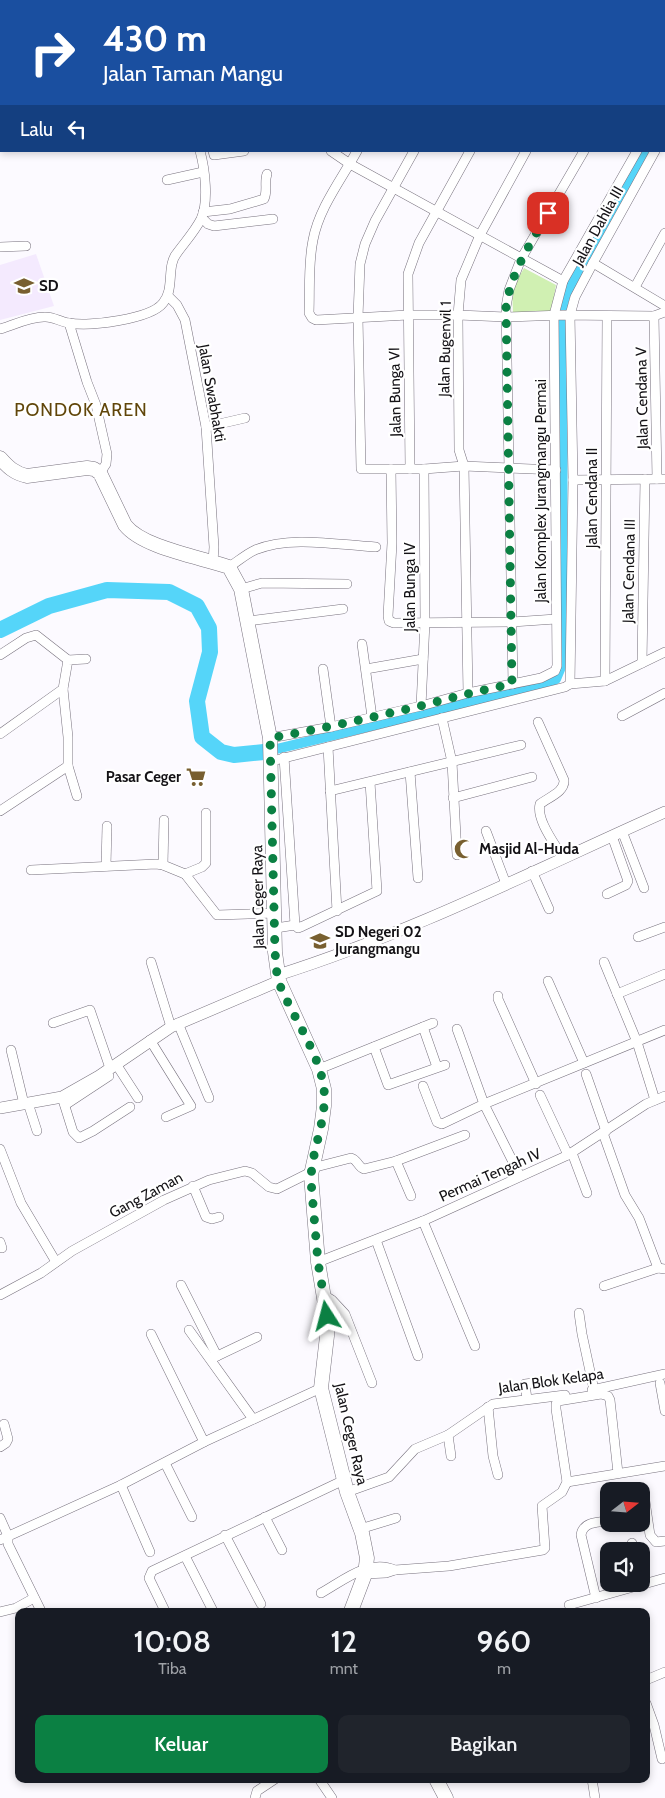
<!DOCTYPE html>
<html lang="id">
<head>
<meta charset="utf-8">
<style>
  body { margin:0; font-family:Cabin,sans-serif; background:#20242c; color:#f1f3f6; height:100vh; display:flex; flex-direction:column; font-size:19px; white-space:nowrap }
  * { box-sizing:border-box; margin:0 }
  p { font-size:16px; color:#9ea1a6 }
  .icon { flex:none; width:28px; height:28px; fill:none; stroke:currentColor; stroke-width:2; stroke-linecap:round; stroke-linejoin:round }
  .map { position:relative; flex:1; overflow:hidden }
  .drawer { position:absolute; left:15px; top:1608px; width:635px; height:175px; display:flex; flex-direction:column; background:#171b24; border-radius:10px; box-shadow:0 2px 8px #0003 }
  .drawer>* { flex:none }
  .top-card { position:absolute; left:0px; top:0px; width:665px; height:152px; box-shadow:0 2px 8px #0003; background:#1a4fa0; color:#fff; overflow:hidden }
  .needle { width:32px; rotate:73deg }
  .tools { position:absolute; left:600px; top:1482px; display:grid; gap:10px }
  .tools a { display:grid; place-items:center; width:50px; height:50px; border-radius:10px; background:#171b24; box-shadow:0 2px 8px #0003; font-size:25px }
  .pin { position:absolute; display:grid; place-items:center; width:42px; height:42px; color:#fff; margin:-21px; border-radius:10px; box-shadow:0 2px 8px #0006 }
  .me { position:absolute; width:55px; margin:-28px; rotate:351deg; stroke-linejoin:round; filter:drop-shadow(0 0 4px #0008) }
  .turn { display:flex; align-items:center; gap:18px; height:105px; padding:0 20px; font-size:22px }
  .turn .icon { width:65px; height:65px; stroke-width:2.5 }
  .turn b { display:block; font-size:35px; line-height:42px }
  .then { display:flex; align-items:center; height:48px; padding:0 20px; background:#0003; gap:10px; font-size:19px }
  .eta { display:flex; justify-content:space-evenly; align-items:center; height:85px; text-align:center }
  .eta b { font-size:30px; font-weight:600; line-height:35px }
  .button { display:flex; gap:10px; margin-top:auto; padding:10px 20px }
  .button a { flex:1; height:58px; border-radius:10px; background:#0b8043; color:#fff; font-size:20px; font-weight:600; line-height:58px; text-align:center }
  .button a+a { background:#20242c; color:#f1f3f6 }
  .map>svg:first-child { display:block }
  .built { fill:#f4eafe }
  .green { fill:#d0f0b2 }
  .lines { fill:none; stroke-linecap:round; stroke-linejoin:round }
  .canal { stroke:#55d5f9; stroke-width:10 }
  .river { stroke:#55d5f9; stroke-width:16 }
  .minor-casing { stroke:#78727e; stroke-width:10 }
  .tertiary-casing { stroke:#78727e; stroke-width:12 }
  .secondary-casing { stroke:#78727e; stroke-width:15 }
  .minor { stroke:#fff; stroke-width:9 }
  .tertiary { stroke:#fff; stroke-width:11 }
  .secondary { stroke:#fff; stroke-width:14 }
  .route { stroke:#0b8043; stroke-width:9; stroke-dasharray:0 16.2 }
  .labels { text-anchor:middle; stroke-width:4.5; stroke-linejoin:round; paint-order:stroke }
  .street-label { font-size:15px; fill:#141216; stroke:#fff }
  .poi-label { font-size:15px; font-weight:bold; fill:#141216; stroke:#fff; text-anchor:start }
  .quarter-label { font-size:18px; letter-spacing:1px; fill:#61460a; stroke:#fff }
</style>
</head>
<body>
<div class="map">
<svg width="665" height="1798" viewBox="0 0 665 1798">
  <rect width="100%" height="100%" fill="#fcfaff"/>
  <path class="built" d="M36,254L54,306L0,320V265Z"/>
  <path class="green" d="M524,268L556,285L551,314H513L512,289Z"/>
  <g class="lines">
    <g class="canal">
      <path d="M664,120L665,118"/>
      <path d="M264,752L546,684L556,679L561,667L562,658L563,304L565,297L646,151"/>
    </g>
    <path class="river" d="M0,630L49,606L107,590L169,592L197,606L209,628L210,652L197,701L202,737L221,752L234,755L264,752"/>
    <defs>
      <g id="minor">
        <path d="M28,0V1"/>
        <path d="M135,0V1"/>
        <path d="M217,1V0"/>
        <path d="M248,1V0"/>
        <path d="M358,1L359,0"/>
        <path d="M440,1L441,0"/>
        <path d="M499,1V0"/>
        <path d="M554,1V0"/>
        <path d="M612,1L613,0"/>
        <path d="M664,4L665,2"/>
        <path d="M664,104L665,101"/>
        <path d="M664,135L665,133"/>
        <path d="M213,151L214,155L244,151"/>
        <path d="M331,151L350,164L563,281"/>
        <path d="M357,151C341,180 319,208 313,240C308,264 310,289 309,313L312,318L316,320L408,315H458L506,317L563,315L654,316L665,312"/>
        <path d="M414,151L375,221L365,244L360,264L358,317L361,469H424L464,466L556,470"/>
        <path d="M167,180L203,172"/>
        <path d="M203,212L230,209L264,199C268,191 264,182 267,174"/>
        <path d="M202,218L208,224L214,226L273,219"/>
        <path d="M0,247L26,246"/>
        <path d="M593,263L665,306"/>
        <path d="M635,287L665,233"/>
        <path d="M168,296L177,305L185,320L206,427L214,547L213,562"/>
        <path d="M654,316L657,479"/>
        <path d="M69,323L87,382L96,405L107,454L106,464L100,473"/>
        <path d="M0,329C14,325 29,317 44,317C53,316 60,322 69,323C89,327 151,319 163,303C175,289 166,266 177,253C185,242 195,231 201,219C209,202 205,169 200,151"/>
        <path d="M206,427L245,418"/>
        <path d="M391,469L392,543L388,616L389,621L394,623L512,622L556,619"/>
        <path d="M410,469L408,274L419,243L470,151"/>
        <path d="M573,480L665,479"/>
        <path d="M229,567C237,562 246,554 255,550C290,535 339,545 376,547"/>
        <path d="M241,589L262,583L347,584"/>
        <path d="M248,621L343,609"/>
        <path d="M362,644L372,717"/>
        <path d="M0,655L26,638L36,635L68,660"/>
        <path d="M642,663L645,479"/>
        <path d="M323,669L331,727"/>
        <path d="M366,669L423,659"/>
        <path d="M605,681L607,316"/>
        <path d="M513,684L506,307L509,290L521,259L584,151"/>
        <path d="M570,684L605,681L665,652"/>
        <path d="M63,689L68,737V766"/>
        <path d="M468,693L464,466L459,450L458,315L461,280L480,235L526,151"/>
        <path d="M421,706L425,622L424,469"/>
        <path d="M622,716L665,693"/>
        <path d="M442,718L452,762L457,855"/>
        <path d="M538,722L564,780C565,792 549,797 540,804C536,820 555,844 563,858"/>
        <path d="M0,734L63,689L68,660L86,659"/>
        <path d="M270,738L331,727L421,706L468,693L541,678L555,671L557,666L554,315L563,281L637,151"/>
        <path d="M328,747L337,911"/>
        <path d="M284,757L295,925"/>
        <path d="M272,761L565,687L570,684L573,480L570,315L575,297L593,263L655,151"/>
        <path d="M410,772L418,878"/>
        <path d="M330,791L521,745"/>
        <path d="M453,798L532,777"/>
        <path d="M0,811L68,766L77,796"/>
        <path d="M486,831L506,884"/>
        <path d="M622,831L644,888"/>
        <path d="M163,865L164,820"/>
        <path d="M106,866L107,826"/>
        <path d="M31,870L156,864L163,865L185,874"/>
        <path d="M532,871L549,909"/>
        <path d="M185,874L217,915L275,913"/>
        <path d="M185,874L202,867L206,863V813"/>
        <path d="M607,894L626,885L628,881L612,836"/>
        <path d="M276,928L295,925L298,928L303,926L377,891L370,782"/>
        <path d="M638,937L665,927"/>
        <path d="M151,962L171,1027"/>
        <path d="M604,962L637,1042L655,1100"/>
        <path d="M548,981L584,1063"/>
        <path d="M617,994L665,974"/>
        <path d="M498,996V999L536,1084"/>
        <path d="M53,1023L90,1010L110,1068"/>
        <path d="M178,1023L209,1098"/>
        <path d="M423,1027L437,1067"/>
        <path d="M457,1029L484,1104L520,1176"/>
        <path d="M150,1040L191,1106L166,1117"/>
        <path d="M374,1047L388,1085L445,1065"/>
        <path d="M11,1050L24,1104"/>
        <path d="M116,1064L138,1098"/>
        <path d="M319,1069L433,1023"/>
        <path d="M586,1074L606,1131"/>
        <path d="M423,1086L437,1122L442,1124L484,1104L665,1030"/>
        <path d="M540,1095L568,1155"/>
        <path d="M62,1097L73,1132L79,1138L93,1131L130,1107"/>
        <path d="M28,1103L37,1131"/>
        <path d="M65,1105L109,1076"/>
        <path d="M603,1133L625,1195L639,1218L658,1268"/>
        <path d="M0,1149L21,1203L56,1262"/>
        <path d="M572,1153L587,1193"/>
        <path d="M396,1161L411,1196"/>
        <path d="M312,1168L351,1158C358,1160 358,1167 364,1169L396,1161L465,1135"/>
        <path d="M193,1186L206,1217L212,1219L219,1217"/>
        <path d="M423,1221L475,1346"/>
        <path d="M376,1240L418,1356"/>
        <path d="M0,1242L2,1248"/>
        <path d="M318,1262L423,1221L568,1155L646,1104L665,1096"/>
        <path d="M181,1285L217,1356"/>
        <path d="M604,1286L658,1268L665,1269"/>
        <path d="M0,1295L41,1273L72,1251L164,1200L209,1180L245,1171L252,1173L269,1187L277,1189L311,1172"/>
        <path d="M324,1295L332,1300L345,1314L372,1383"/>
        <path d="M579,1313L582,1334L594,1390"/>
        <path d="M189,1330L253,1419"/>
        <path d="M151,1334L204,1442"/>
        <path d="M213,1358L257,1337"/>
        <path d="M660,1383L665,1411"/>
        <path d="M592,1390L665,1374"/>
        <path d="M527,1399L525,1384L533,1383"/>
        <path d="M488,1407L493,1456L498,1475"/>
        <path d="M448,1435L451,1456"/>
        <path d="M0,1447L6,1443L8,1439L4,1424"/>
        <path d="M165,1463L192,1517"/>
        <path d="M567,1482L665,1466"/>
        <path d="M121,1485L150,1552"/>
        <path d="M347,1492L389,1477L415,1449L448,1435L493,1404L565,1395"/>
        <path d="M645,1501L650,1535L656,1542L665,1541"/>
        <path d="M265,1517L282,1550"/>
        <path d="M0,1518L8,1536V1544L41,1611"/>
        <path d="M360,1529L396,1518"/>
        <path d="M225,1535L261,1604"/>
        <path d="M0,1540L121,1485L204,1442L321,1388"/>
        <path d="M632,1543L634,1551"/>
        <path d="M185,1556L213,1611"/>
        <path d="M365,1574L386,1573L395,1570L449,1566L543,1550L545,1548L542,1506L562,1492L567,1482L556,1409V1404L558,1401L601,1394L608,1396L610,1400L618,1473"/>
        <path d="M321,1593C343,1581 369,1558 395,1570"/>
        <path d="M596,1598L581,1535C583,1522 597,1522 609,1521"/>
        <path d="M569,1605L665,1578"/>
        <path d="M165,1611L149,1578L152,1571L344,1480"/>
        <path d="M0,1612L16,1608L34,1598"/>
        <path d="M646,1680L665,1672"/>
        <path d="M646,1703L654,1725L662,1759"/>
        <path d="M319,1779L332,1798"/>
        <path d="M592,1779L595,1798"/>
        <path d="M255,1798L257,1791L275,1779"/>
      </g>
      <g id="tertiary">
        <path d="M278,975C411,933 537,869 665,812"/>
        <path d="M0,1108L62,1097L99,1076L171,1027L279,981"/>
      </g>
      <g id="secondary">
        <path d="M0,458C8,467 14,473 27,476L87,468L94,469L100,473L125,525C143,548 200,557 229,567L241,589L270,738L275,952L279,981L319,1069L324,1089V1106L321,1129L311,1175L318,1262L327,1316V1336L321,1388L347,1492L362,1533L367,1558L365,1574L351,1611"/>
        <path d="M436,1779L446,1798"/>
      </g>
    </defs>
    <use href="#minor" class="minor-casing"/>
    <use href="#tertiary" class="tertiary-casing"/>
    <use href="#secondary" class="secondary-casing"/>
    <use href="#minor" class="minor"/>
    <use href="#tertiary" class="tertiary"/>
    <use href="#secondary" class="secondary"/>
  </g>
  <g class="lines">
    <path class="route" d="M327,1316L318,1262L311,1181C311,1150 327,1122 324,1089C320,1054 292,1016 279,983C276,973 276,962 275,952L270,738C320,729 370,718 420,706C451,698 481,690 512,684L506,307C511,272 531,243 548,213"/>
  </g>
  <defs>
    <symbol id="school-bare" viewBox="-9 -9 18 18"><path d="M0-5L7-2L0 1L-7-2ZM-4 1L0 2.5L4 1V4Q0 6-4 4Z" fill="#785f30" stroke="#fff" stroke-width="2.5" paint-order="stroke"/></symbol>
    <symbol id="supermarket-bare" viewBox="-9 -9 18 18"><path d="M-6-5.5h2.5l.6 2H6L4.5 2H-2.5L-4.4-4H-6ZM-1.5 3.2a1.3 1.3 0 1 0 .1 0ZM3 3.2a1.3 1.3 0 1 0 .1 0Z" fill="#785f30" stroke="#fff" stroke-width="2.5" paint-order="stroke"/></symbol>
    <symbol id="mosque-bare" viewBox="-9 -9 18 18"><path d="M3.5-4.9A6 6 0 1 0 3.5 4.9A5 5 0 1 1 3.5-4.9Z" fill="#785f30" stroke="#fff" stroke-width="2.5" paint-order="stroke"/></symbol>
  </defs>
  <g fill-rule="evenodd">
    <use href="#school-bare" x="10" y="272" width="28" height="28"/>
    <use href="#supermarket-bare" x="182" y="763" width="28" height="28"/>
    <use href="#mosque-bare" x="450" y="835" width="28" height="28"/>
    <use href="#school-bare" x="306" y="927" width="28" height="28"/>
  </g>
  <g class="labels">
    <g class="street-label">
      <text transform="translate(598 226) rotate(-61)" y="5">Jalan Dahlia III</text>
      <text transform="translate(445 349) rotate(-89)" y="5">Jalan Bugenvil 1</text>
      <text transform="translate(395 392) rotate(-91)" y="5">Jalan Bunga VI</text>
      <text transform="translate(212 393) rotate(80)" y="5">Jalan Swabhakti</text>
      <text transform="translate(642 398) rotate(-91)" y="5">Jalan Cendana V</text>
      <text transform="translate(541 491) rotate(-90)" y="5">Jalan Komplex Jurangmangu Permai</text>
      <text transform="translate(592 498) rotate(-90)" y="5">Jalan Cendana II</text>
      <text transform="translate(629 571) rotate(-89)" y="5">Jalan Cendana III</text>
      <text transform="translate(410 587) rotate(-90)" y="5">Jalan Bunga IV</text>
      <text transform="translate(258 897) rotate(-91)" y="5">Jalan Ceger Raya</text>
      <text transform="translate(490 1175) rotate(-24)" y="5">Permai Tengah IV</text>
      <text transform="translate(146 1195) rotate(-28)" y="5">Gang Zaman</text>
      <text transform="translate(551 1381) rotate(-8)" y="5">Jalan Blok Kelapa</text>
      <text transform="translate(351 1434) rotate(77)" y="5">Jalan Ceger Raya</text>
    </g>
    <g class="poi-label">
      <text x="39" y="291">SD</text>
      <text x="181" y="782" text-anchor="end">Pasar Ceger</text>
      <text x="479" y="854">Masjid Al-Huda</text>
      <text x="335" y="937">SD Negeri 02<tspan x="335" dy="17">Jurangmangu</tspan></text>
    </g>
    <g class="quarter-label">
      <text x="81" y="416">PONDOK AREN</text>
    </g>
  </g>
</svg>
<div class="tools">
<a><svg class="needle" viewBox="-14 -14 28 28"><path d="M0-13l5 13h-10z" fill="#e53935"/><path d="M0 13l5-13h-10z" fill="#9ea1a6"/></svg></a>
<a><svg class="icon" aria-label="sound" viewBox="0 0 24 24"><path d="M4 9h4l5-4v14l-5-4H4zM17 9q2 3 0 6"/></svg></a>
</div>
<div class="pin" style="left:548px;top:213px;background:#d93025"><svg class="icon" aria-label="arrive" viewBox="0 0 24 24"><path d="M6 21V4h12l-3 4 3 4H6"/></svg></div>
<svg class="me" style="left:327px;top:1316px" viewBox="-20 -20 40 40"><path d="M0-17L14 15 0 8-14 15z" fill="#0b8043" stroke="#fff" stroke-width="4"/></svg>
<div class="top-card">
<div class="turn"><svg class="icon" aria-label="right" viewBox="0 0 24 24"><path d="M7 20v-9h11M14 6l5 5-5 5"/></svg><div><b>430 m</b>Jalan Taman Mangu</div></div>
<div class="then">Lalu<svg class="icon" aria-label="left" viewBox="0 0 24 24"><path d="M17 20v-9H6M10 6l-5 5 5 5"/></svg></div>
</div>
<section class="drawer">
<div class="eta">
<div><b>10:08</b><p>Tiba</p></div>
<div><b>12</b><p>mnt</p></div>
<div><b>960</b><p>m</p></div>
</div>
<div class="button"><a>Keluar</a><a>Bagikan</a></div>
</section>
</div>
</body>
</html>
